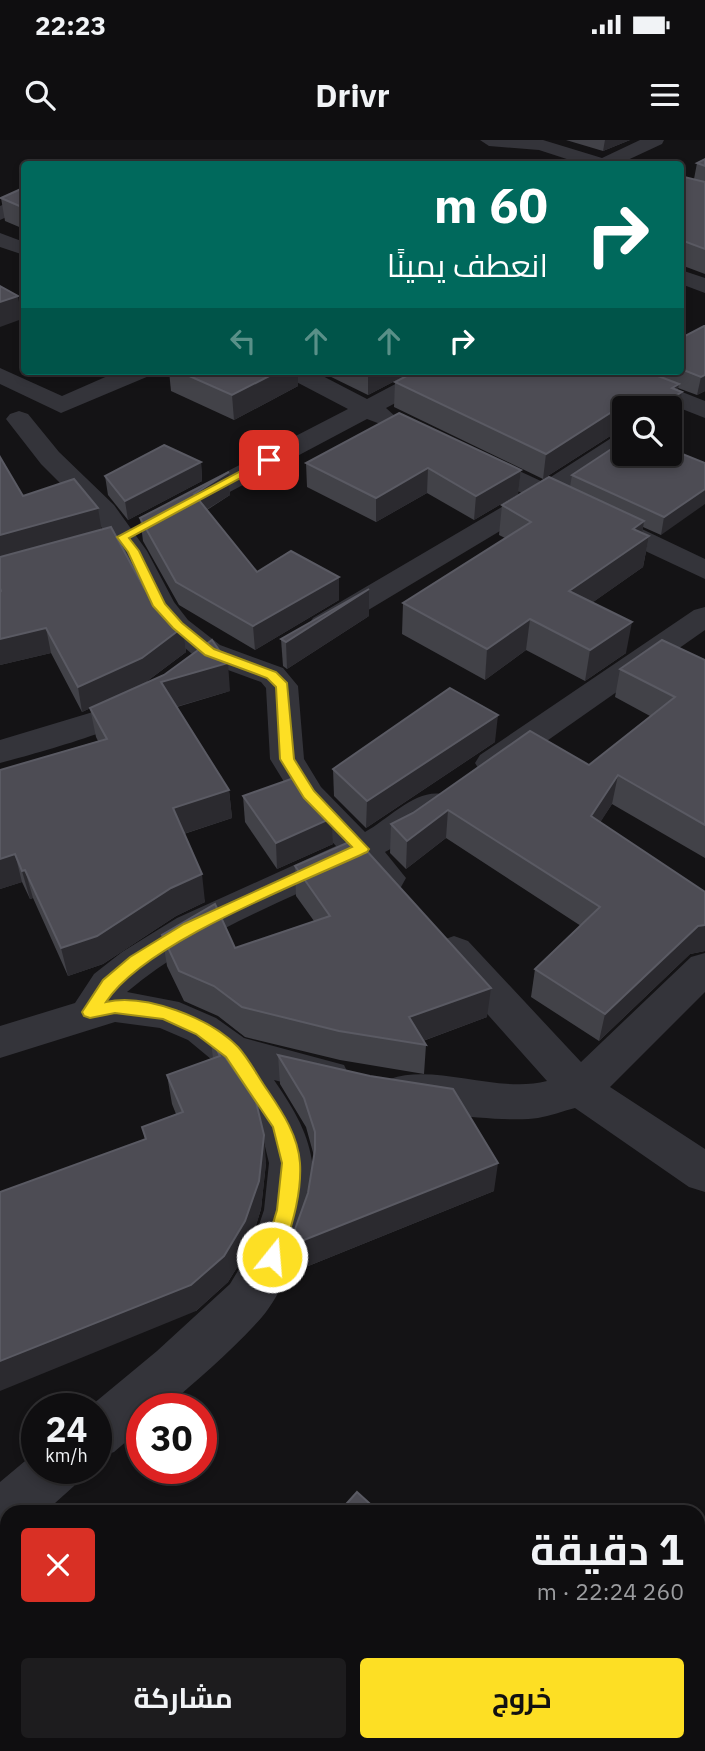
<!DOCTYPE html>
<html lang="ar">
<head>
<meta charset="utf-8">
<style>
  body { margin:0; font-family:"IBM Plex Sans",Cairo,sans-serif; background:#1d1c1e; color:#f1f3f6; direction:rtl; height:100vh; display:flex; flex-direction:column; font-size:26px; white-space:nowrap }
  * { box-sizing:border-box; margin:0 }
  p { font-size:23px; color:#9b9c9f }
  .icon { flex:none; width:38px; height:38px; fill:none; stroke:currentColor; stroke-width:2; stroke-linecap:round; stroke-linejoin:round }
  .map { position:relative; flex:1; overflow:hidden; direction:ltr }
  .drawer { position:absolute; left:0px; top:1365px; width:705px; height:247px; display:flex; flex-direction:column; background:#0f0e10; border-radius:21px 21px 0 0; box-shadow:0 4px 10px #0003,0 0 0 2px #2f2e30; direction:rtl }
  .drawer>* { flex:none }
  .guide { position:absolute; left:21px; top:21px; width:663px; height:214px; border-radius:7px; box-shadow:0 4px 10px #0003,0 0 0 2px #2f2e30; direction:rtl; background:#00695c; color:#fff; overflow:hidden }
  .controls { position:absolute; left:612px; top:256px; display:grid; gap:14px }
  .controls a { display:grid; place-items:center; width:70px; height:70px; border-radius:7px; background:#0f0e10; box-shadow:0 4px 10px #0003,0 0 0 2px #2f2e30; font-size:35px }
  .speed { position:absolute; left:21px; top:1253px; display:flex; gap:14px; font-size:35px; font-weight:700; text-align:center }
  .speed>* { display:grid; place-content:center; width:91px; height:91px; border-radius:50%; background:#0f0e10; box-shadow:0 4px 10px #0003,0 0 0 2px #2f2e30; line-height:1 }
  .speed small { font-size:18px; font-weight:400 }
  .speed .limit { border:10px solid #d22; background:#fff; color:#111 }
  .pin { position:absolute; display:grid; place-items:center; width:60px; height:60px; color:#fff; margin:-30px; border-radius:14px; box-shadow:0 4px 10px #0006 }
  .me { position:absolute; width:77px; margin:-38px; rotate:17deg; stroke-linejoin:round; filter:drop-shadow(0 0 5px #0008) }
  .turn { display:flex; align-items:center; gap:24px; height:147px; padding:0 21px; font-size:32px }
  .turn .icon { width:91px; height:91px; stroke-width:2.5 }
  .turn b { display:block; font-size:49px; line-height:60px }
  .lanes { display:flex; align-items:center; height:66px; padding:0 21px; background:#0003; justify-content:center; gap:35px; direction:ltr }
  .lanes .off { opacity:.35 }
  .round { display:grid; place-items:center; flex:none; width:74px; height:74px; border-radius:7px; background:#1d1c1e }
  .overview { display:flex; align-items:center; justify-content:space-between; height:119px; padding:0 21px }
  h1 { font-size:42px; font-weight:700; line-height:52px }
  .primary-button { display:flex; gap:14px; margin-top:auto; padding:14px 21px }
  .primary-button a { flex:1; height:80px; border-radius:7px; background:#fddf24; color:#111; font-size:28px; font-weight:700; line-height:80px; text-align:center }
  .primary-button a+a { background:#1d1c1e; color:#f1f3f6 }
  .status { display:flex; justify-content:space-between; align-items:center; height:49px; padding:0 35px; background:#0f0e10; direction:ltr }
  .status svg { height:19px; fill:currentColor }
  header { display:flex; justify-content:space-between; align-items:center; height:91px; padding:0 21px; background:#0f0e10; font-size:32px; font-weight:700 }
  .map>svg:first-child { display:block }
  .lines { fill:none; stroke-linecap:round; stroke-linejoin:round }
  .street { fill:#34343a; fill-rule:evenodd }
  .wall { fill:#424248 }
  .shaded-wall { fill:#2b2a2f }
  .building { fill:#4d4c54; stroke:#5a5a63; stroke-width:2 }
  .route { fill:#fddf24; stroke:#a49117; stroke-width:2 }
</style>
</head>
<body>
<div class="status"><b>22:23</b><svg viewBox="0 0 49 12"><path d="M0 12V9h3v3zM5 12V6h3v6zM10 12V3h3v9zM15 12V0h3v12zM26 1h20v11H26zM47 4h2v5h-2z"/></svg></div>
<header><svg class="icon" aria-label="menu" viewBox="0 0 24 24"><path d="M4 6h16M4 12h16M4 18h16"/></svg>Drivr<svg class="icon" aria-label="search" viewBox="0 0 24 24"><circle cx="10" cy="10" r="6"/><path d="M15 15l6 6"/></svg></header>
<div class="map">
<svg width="705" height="1611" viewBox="0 0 705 1611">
  <rect width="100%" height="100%" fill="#141315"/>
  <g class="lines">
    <g class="street">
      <path d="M480,0H543L602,18L640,0H664L662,4L619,24H582L539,10L489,6Z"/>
      <path d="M24,55V69L0,80V66Z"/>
      <path d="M0,93L24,102V115L0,107Z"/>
      <path d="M681,130L705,138V153L681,144Z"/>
      <path d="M0,228L62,256L119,231H152L149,236L61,273L0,244Z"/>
      <path d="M282,231H313L367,259L420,231H450L447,236L386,268L396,277L392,282L383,285L367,279L192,372L182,374L172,372L168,366L172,360L348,269L285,236Z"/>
      <path d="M595,231H629L705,261V278L598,236Z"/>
      <path d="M19,271L28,274L59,312L114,365L147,411L174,462L188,480L220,505L283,528L298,546L304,619L321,647L365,692C390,678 418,646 446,655L451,663C438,685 407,700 385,712L406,738L401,747C379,754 370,743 356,727C277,764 194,795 127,852L179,862L216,878L244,898L344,925L350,937L344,949L329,954L274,940C291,965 307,989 312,1021C319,1062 289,1146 262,1177C233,1210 197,1240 164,1269H142V1288L114,1312L96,1319V1269H87L157,1211L230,1144L251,1109L264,1070L269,1023L261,990L217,924L188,900L160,888L115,882L0,918V886L75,863L94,834L122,812L177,778L336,706L297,663L270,619L266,548L261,542L198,519L166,492L145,465L119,412L94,377L41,324L6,279L10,274Z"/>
      <path d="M625,293V313L564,352L705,419V439L545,364L335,490L324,493L313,490L309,484L313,478L524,354L463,325L459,319L463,313L472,311L481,313L543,342L616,295Z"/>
      <path d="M705,467V490L504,631L492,634L480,631L475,623L480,615L694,470Z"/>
      <path d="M141,553L152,556L157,563C143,585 30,615 0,623V600L93,572Z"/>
      <path d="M454,796L468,801L581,922L691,817L705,813V852L610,947L705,1009V1052L689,1047L575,968C563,971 550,976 538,978C509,983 418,973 390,963L384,951L390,939C435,923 498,954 547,941L440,821L435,811L440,801Z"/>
      <path d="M37,1311V1328H82L74,1346L45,1372H7V1399L0,1402V1342Z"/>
      <path d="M154,1605H214L216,1611H156Z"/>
    </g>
  </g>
  <g class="wall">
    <path d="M566,0H630L603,11Z"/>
    <path d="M705,19V134L681,125V31L684,37L694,39L697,23Z"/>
    <path d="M24,39V89L5,81L1,58L21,49Z"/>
    <path d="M705,186V251L697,255L678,248L677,277L670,280V268H625L615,293L543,339L394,267L395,242L416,231H681V198Z"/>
    <path d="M169,231H298V246L234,280L171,251Z"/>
    <path d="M319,231H414L368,255Z"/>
    <path d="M0,317L23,356L101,390L144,448L161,469L183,487L186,512L146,542L82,572L51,513L0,525Z"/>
    <path d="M201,322L202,341L128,380L108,355L105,336Z"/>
    <path d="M306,323L521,330L518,354L474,380L427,353L376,382L307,347Z"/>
    <path d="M705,323L661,395L643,387L642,393L649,396L643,427L593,462L626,513L585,541L526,510L485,540L402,494L403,463L505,398L499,395L502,365L570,347L572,335Z"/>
    <path d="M229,332L230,355L207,370L257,432L339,460L255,510L179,465L143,401L140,378Z"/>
    <path d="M369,476L287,529L283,526L281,499Z"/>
    <path d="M705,520V718L612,664L600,682L705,752V811L690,814L599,901L531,857L535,829L581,786L446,698L406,729L390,713L391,684L589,625L650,576L615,557L620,529Z"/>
    <path d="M230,551L177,567L229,650L232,678L184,694L205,762L176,776L103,824L68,836L33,758L30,759L22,742L0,749V630L98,601L96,597L90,568Z"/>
    <path d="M495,602L366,688L334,656L333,629Z"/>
    <path d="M243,656L332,678L333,704L277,729L245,682Z"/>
    <path d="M295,726L487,877L423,901L426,905L424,934L340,920L245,897L218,876L184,861L167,826L162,795L235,808L314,781L296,756Z"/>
    <path d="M210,895L256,962L266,1023L261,1069L249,1108L228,1142L196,1171L145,999L142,987L176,974L172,964L167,935L213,918Z"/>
    <path d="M278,915L494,1051L291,1133L289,1106L308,1053L314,1016L306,987L280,944Z"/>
  </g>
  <g class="shaded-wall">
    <path d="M605,0H630L603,11Z"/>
    <path d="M18,156L22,179L0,187V162Z"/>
    <path d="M279,231H298V246L234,280L232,255Z"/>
    <path d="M368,231H414L368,255Z"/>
    <path d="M705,235V251L697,255L701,237Z"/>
    <path d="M679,244L677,255L682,252L677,277L670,280V268H654L672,248Z"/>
    <path d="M631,266L630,268H625V291L615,293L543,339L546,314L618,268Z"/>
    <path d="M201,322L202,341L128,380L125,361Z"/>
    <path d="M428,328L427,353L376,382V358Z"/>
    <path d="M521,330L518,354L474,380L476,356Z"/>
    <path d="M229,332L230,355L196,376L194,354Z"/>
    <path d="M705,349V364L661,395L664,377Z"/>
    <path d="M98,368L102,392L0,420V395Z"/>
    <path d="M644,381L641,402L649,396L643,427L565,482L569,451L633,389Z"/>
    <path d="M339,437V460L255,510L253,486Z"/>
    <path d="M369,449V476L287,529L286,502Z"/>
    <path d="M530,479L526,510L485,540L487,509Z"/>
    <path d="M632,482L626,513L585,541L590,510Z"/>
    <path d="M183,487L186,512L146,542L82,572L78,547Z"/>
    <path d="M46,488L51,513L0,525V499Z"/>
    <path d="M228,523L230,551L165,570L161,542Z"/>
    <path d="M498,575L495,602L366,688L367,661Z"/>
    <path d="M618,635L612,664L586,705L591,676Z"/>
    <path d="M229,650L232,678L177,696L173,668Z"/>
    <path d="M448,670L446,698L406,729L407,701Z"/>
    <path d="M332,678L333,704L277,729L276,703Z"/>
    <path d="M15,714L22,742L0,749V719Z"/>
    <path d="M25,730L33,758L30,759L22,731Z"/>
    <path d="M202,734L205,762L176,776L103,824L68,836L61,808L171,748Z"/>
    <path d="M705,785V811L690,814L599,901L605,874L698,786Z"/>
    <path d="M491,848L487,877L417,903L409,877Z"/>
    <path d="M264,995L266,1023L261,1069L249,1108L228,1142L196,1171L0,1251V1221Z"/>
    <path d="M498,1023L494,1051L291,1133L289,1106Z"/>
  </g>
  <g class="building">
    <path d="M705,19V26L697,23Z"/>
    <path d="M115,22L121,24H102Z"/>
    <path d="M682,30L684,37L705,42V109L681,100V31Z"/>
    <path d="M23,39H24V68L1,58L21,49Z"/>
    <path d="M0,146L18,156L0,162Z"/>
    <path d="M704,186H705V235L701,237L681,229V198Z"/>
    <path d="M178,231H279L232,255Z"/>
    <path d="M416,231H645L679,244L672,248L682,252L654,268H631V266L618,268L546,314L395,242Z"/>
    <path d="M399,273L521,330L476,356L428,328L376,358L306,323Z"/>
    <path d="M625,300V313H670V309L705,323V349L664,377L572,335Z"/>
    <path d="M164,305L201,322L125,361L105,336Z"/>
    <path d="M0,317L23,356L74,339L98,368L0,395Z"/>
    <path d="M229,332L194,354L257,432L291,411L339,437L253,486L176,442L140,378Z"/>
    <path d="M549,337L644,381L633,389L649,396L569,451L632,482L590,510L530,479L487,509L403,463L531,382L502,365Z"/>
    <path d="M111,387L144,448L161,469L183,487L142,518L78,547L46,488L0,499V452L1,451L0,448V417Z"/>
    <path d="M369,449L286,502L281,499Z"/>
    <path d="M212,500L228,523L161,542L229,650L173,668L202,734L171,748L97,796L61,808L25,730L22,731L15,714L0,719V630L107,599L90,568L164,535Z"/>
    <path d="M662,500L705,520V685L618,635L591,676L705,752V785L698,786L605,874L535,829L600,767L448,670L407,701L391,684L413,673L530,591L589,625L675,557L620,529Z"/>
    <path d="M450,548L498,575L367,661L333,629Z"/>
    <path d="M294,638L332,678L276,703L243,656Z"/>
    <path d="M356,699L491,848L409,877L426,905L339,891L242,867L214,846L179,831L162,795L215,764L235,808L330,776L295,726Z"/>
    <path d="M210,895L256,962L264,995L259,1041L245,1081L224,1116L191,1145L0,1221V1052L146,999L142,987L183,972L167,935L220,916Z"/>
    <path d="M278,915L370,936L453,949L498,1023L289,1106L308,1053L315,1010V992L304,958Z"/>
    <path d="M357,1352L379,1372H339Z"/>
    <path d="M698,1507L705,1512V1567L698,1577Z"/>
    <path d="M370,1605H680L676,1611H365Z"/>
  </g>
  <path class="route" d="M265,318L274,320L129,398L139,411L165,464L182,483L214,509L276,532L287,543L294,619L314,651L369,709L367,712C299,744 145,802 106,862C145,853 210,878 238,907C249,919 258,937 268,951C283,973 298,996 300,1023C302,1055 291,1087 282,1117L279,1123L272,1126L266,1123L263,1117L277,1070L282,1023L273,987L226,917L196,894L163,879L115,873L90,878L84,876L82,872L103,840L130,817L184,784L352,707L304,658L280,619L276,547L267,538L205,515L173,488L153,466L128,412L117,397Z"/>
</svg>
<div class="controls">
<a><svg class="icon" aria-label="search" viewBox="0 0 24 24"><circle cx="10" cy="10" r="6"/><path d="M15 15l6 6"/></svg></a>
</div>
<div class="speed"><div>24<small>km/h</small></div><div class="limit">30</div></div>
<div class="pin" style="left:269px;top:320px;background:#d93025"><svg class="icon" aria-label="arrive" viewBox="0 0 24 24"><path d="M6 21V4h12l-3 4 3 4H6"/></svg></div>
<svg class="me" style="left:272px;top:1117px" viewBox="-20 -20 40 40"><circle r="17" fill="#fddf24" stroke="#fff" stroke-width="3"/><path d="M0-11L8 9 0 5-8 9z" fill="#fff"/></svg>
<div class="guide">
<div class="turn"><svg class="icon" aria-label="right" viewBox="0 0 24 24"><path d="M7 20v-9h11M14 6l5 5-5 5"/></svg><div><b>60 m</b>انعطف يمينًا</div></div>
<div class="lanes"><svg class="icon off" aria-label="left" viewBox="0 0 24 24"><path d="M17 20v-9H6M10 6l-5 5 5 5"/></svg><svg class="icon off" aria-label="ahead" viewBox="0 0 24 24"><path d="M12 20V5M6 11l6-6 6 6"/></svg><svg class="icon off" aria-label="ahead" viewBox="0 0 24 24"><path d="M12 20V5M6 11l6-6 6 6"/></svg><svg class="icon" aria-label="right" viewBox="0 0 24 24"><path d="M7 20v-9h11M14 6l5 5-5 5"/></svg></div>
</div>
<section class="drawer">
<div class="overview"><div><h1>1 دقيقة</h1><p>260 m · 22:24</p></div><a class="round" style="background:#d93025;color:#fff"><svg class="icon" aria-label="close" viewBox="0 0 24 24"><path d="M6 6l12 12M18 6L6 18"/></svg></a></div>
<div class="primary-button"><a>خروج</a><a>مشاركة</a></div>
</section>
</div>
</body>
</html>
